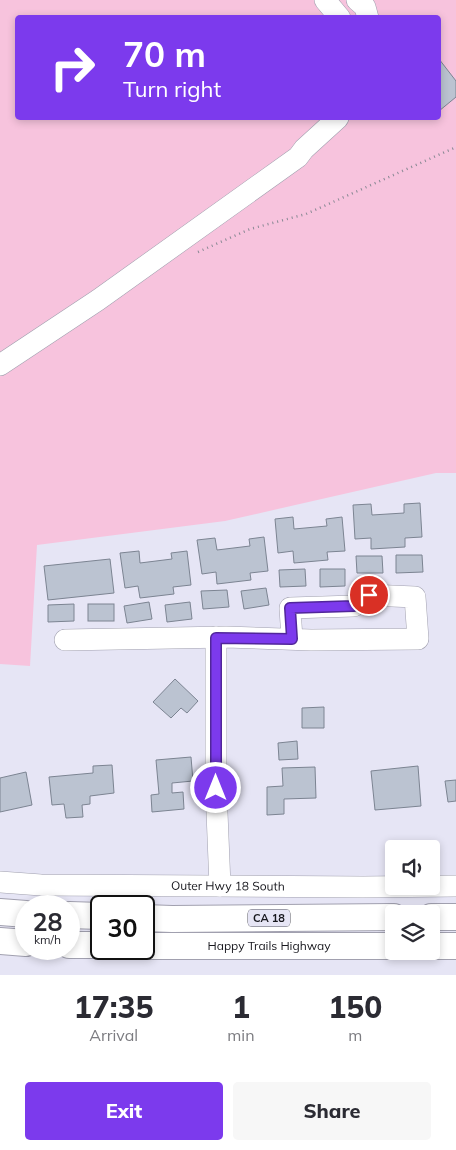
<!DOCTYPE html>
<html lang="en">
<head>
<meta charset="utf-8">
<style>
  body { margin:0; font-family:Mulish,sans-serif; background:#f7f7f7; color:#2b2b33; height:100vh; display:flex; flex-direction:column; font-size:19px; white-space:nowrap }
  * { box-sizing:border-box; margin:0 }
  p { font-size:16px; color:#7c7c81 }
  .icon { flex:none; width:28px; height:28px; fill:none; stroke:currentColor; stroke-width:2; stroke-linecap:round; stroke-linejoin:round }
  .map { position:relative; height:975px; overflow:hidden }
  .drawer { display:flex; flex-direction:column; background:#fff; flex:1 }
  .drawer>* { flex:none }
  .hud { position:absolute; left:15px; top:15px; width:426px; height:105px; border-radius:5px; box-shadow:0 2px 8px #0003; background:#7c3aed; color:#fff; overflow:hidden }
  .buttons { position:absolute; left:385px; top:840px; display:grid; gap:10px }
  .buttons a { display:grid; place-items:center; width:55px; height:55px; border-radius:5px; background:#fff; box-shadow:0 2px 8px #0003; font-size:25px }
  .speed { position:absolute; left:15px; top:895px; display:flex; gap:10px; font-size:25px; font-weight:700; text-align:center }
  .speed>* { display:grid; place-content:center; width:65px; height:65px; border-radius:50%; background:#fff; box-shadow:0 2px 8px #0003; line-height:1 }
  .speed small { font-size:12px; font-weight:400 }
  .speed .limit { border:2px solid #111; border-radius:8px; background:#fff; color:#111 }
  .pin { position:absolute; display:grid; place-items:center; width:42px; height:42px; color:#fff; margin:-21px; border:2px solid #fff; border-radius:50%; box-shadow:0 1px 5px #0007 }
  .me { position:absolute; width:55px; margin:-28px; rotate:0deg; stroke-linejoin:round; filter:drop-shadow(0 0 4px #0008) }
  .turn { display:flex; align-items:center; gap:18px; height:105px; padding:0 25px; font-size:22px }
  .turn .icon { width:65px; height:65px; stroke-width:2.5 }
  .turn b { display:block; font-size:35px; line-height:42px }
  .eta { display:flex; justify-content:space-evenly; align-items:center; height:85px; text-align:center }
  .eta b { font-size:30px; font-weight:800; line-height:35px }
  .cta { display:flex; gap:10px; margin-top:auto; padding:10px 25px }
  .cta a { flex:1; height:58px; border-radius:5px; background:#7c3aed; color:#fff; font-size:20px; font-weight:800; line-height:58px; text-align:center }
  .cta a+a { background:#f7f7f7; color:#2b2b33 }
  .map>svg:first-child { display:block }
  .green { fill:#f7c3dd; fill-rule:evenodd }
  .building { fill:#bbc3d1; stroke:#7c8492 }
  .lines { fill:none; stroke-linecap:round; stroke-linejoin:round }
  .minor-casing { stroke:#a1a0af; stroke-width:22 }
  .major-casing { stroke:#a1a0af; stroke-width:28 }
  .path { stroke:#898994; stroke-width:2.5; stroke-dasharray:1 4; stroke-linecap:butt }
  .minor { stroke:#fff; stroke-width:21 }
  .major { stroke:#fff; stroke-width:26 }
  .route-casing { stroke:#51269a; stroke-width:12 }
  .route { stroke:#7c3aed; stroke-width:9 }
  .labels { text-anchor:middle; stroke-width:4; stroke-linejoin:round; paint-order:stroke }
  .shield { fill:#e6e5f5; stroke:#55555e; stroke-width:1 }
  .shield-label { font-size:11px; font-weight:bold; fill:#17171d }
  .street-label { font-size:12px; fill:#17171d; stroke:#e6e5f5 }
</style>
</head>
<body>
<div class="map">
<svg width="456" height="975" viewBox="0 0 456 975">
  <rect width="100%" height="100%" fill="#e6e5f5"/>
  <path class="green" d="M0,0H456V473H436L225,521L37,545L30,666L0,664ZM18,18H439V118H18Z"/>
  <g class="building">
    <path d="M439,59L456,81V97L439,111Z"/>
    <path d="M420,503L422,537L405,538V547L371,549V538L355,539L353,505L371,504L372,515L404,513V504Z"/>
    <path d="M293,517L294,529L327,526L326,519L342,517L345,551L327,552L328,560L294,563L293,551L278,553L275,519Z"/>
    <path d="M264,537L268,571L250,573L251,580L217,584L216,572L202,574L197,540L215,538L217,550L250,546L249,539Z"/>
    <path d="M139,551L140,563L172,559L171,553L187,551L191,585L173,587L174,594L140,598L138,586L125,588L120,553Z"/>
    <path d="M396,555H422L423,572L396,573Z"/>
    <path d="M356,556H382L383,573H357Z"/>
    <path d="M110,559L114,593L48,600L44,566Z"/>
    <path d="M305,569L306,586L280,587L279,570Z"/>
    <path d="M320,569H345V586L320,587Z"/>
    <path d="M266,588L269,605L244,609L241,591Z"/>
    <path d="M227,590L229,607L203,609L201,591Z"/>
    <path d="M149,602L152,619L127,623L124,606Z"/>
    <path d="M190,602L192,619L167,622L165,605Z"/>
    <path d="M74,604V621L48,622V605Z"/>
    <rect x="88" y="604" width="26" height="17"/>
    <path d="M175,679L198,701L187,713L181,708L171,718L153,702Z"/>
    <path d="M324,707V728H302V708Z"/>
    <path d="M297,741L298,759L279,760L278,743Z"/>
    <path d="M191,757L193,781L172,783V793L183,792L184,809L152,812L151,795L159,794L156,760Z"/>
    <path d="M112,765L114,793L90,796V804L82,805L83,817L66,818L64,804L52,805L49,777L93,773V766Z"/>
    <path d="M418,766L421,806L375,810L371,771Z"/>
    <path d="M315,767L316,798L284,799V814L267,815V787L283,786L282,768Z"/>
    <path d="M26,772L32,805L0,812V778Z"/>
    <path d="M456,780V801L448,802L445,781Z"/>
  </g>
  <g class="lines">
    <defs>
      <g id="minor">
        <path d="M325,0L340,18"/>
        <path d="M357,0L365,7L368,18"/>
        <path d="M0,365L98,300L298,157L304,149L338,118"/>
        <path d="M216,637V788L220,886"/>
        <path d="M65,640L226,637L311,640L418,639L415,597L369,595L354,606L290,608L292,639"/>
        <path id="s1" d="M0,882L41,885L363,887L456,886"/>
      </g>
      <g id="major">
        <path d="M0,912L26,914"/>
        <path d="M69,915L101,916"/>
        <path d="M431,917H456"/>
        <path d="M144,918L172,919L394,917"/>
        <path d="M0,941L26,943"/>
        <path d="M69,945H101"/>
        <path id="s2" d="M144,946H394"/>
        <path d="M431,946H456"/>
      </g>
    </defs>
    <use href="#minor" class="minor-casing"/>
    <use href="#major" class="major-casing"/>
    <path class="path" d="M198,252L250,229L306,214L454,148"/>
    <use href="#minor" class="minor"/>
    <use href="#major" class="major"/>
  </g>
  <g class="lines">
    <defs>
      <path id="route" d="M216,788V638L292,639L290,608L354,606L369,595"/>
    </defs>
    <use href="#route" class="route-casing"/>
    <use href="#route" class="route"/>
  </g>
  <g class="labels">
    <rect class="shield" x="248" y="909.5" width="42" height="17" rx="4"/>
    <g class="shield-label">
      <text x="269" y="922">CA 18</text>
    </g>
    <g class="street-label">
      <text dy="4" stroke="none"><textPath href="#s1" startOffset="228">Outer Hwy 18 South</textPath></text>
      <text dy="4" stroke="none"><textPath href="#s2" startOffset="125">Happy Trails Highway</textPath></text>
    </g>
  </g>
</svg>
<div class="buttons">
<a><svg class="icon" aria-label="sound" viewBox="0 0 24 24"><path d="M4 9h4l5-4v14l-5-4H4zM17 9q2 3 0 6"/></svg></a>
<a><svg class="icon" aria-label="layers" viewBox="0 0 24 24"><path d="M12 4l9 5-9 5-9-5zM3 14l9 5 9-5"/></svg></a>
</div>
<div class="speed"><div>28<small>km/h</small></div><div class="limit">30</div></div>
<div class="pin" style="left:369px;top:595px;background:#d93025"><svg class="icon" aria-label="arrive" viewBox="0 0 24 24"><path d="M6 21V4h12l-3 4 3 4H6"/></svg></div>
<svg class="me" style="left:216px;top:788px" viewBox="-20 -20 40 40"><circle r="17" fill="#7c3aed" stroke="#fff" stroke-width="3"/><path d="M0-11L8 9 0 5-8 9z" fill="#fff"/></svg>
<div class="hud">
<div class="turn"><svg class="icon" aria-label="right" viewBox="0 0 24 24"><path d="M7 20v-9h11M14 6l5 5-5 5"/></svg><div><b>70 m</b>Turn right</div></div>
</div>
</div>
<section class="drawer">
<div class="eta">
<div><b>17:35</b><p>Arrival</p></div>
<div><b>1</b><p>min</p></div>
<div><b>150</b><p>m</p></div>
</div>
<div class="cta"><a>Exit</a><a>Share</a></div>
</section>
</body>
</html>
